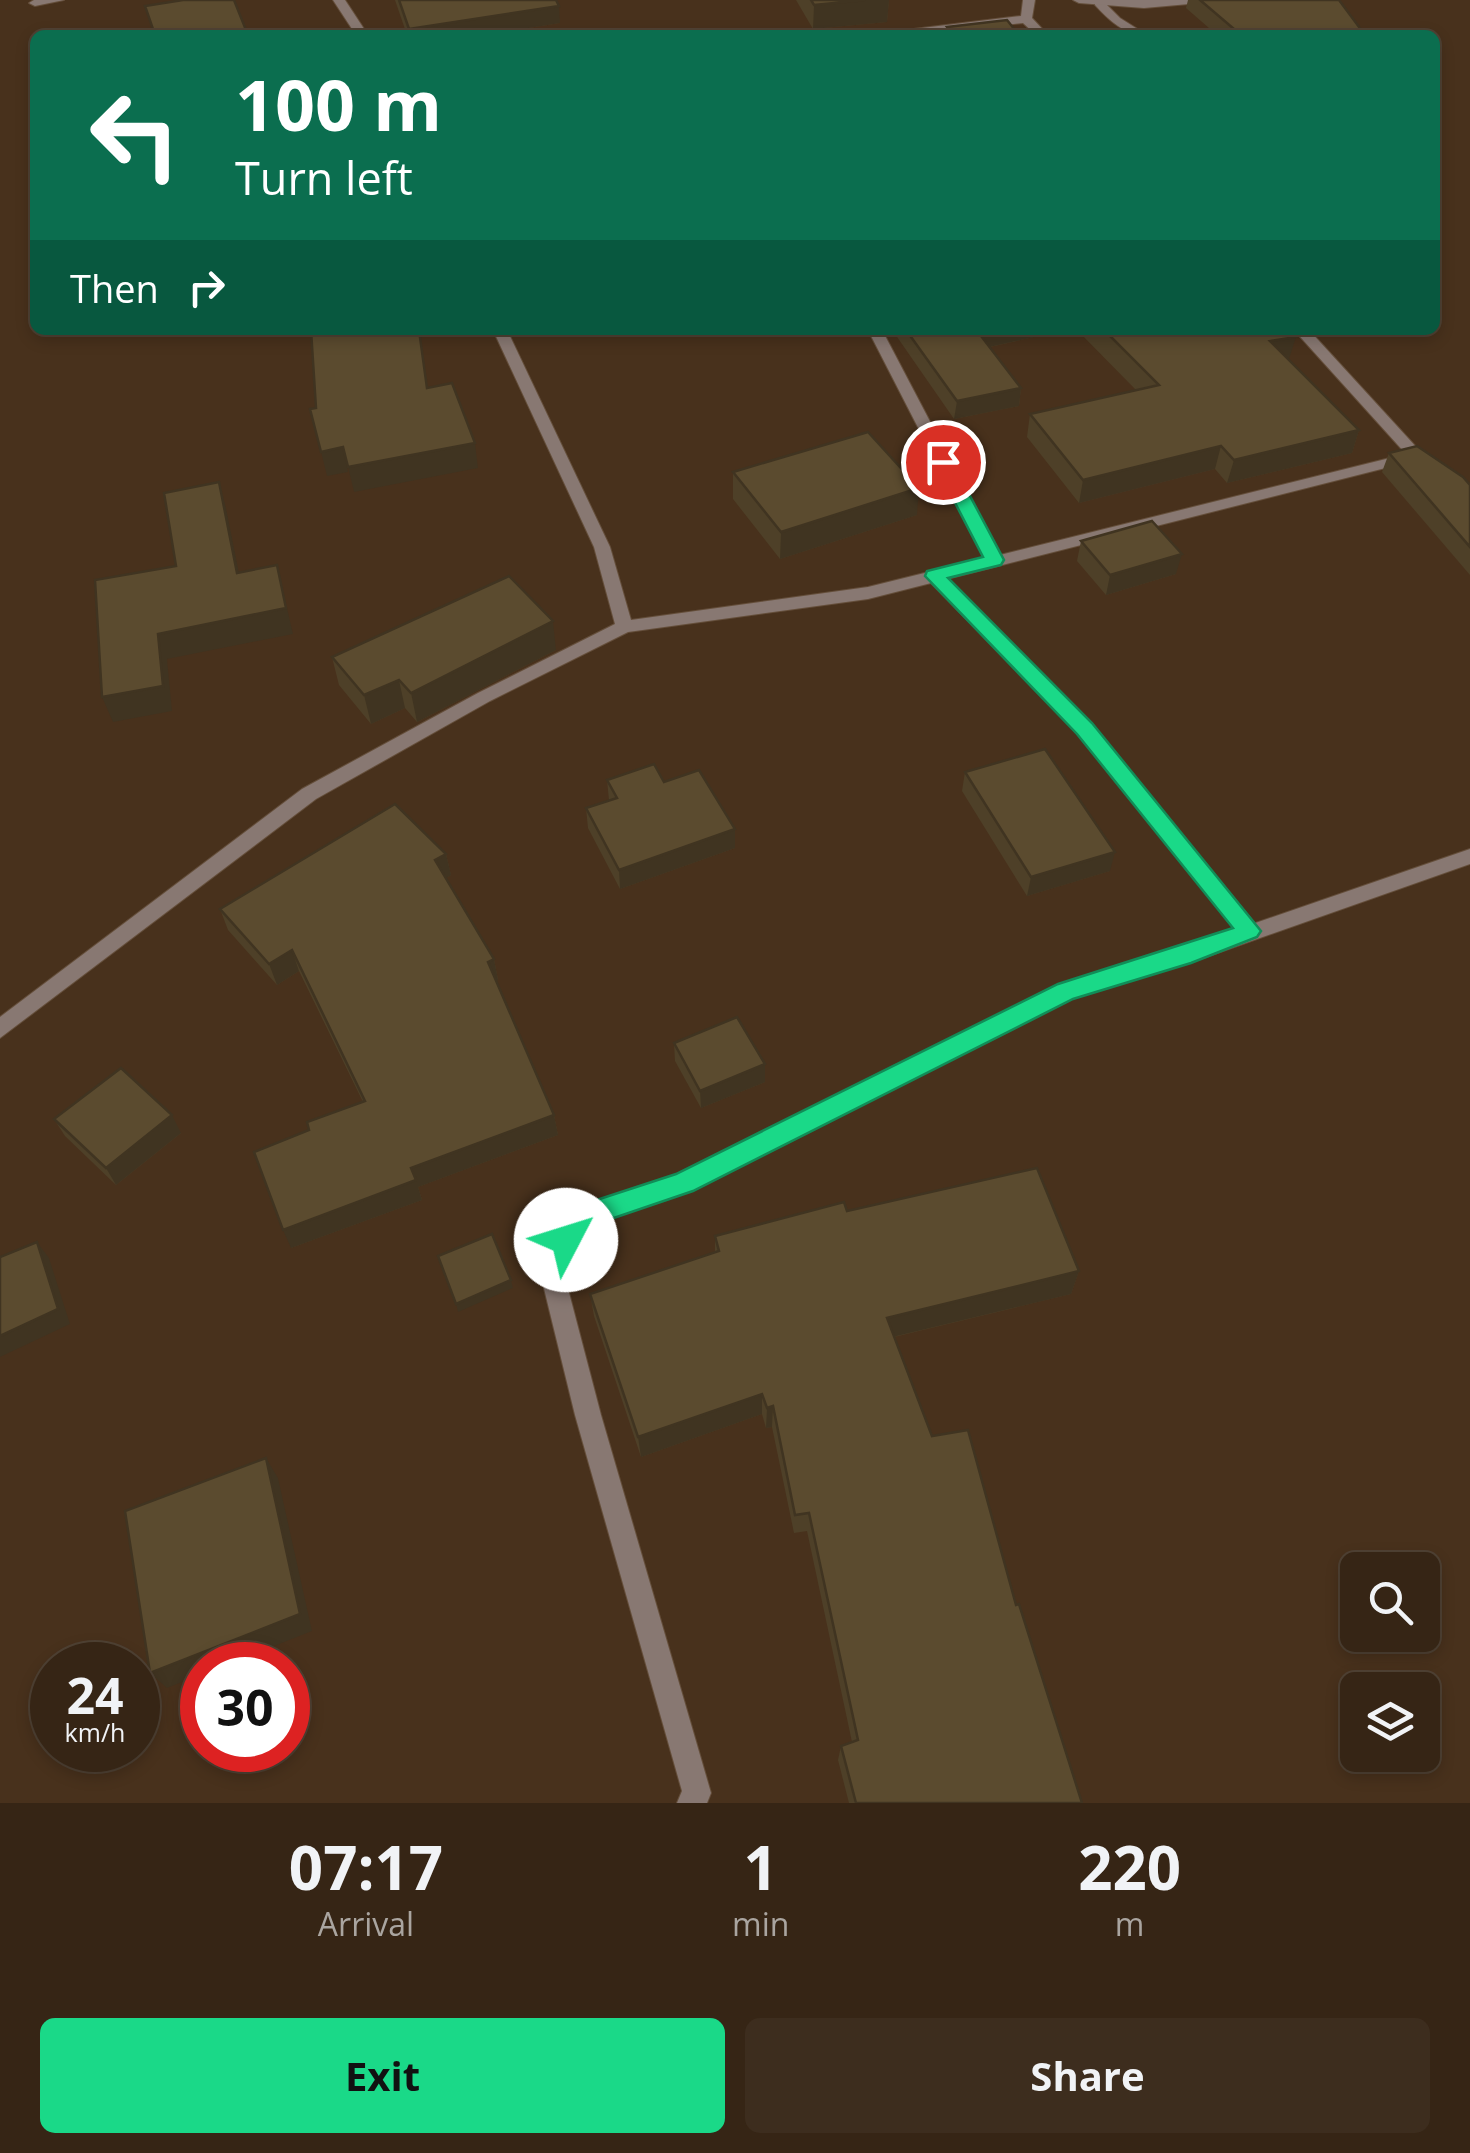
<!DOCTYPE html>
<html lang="en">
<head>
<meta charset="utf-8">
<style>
  body { margin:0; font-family:"Open Sans",sans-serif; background:#3d2d1e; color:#f1f3f6; height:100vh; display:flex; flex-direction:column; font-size:38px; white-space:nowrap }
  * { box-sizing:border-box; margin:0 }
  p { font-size:32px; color:#aaa5a0 }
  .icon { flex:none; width:55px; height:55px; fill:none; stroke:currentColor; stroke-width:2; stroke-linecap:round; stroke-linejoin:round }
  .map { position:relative; height:1803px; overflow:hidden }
  .sheet { display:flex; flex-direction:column; background:#362515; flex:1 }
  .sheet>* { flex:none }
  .top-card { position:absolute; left:30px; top:30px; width:1410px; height:305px; border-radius:15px; box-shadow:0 5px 15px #0003,0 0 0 2px #504234; background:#0b6e4f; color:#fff; overflow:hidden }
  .fabs { position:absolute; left:1340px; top:1552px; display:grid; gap:20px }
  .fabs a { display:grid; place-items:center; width:100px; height:100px; border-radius:15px; background:#362515; box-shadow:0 5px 15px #0003,0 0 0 2px #504234; font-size:50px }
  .speed { position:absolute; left:30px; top:1642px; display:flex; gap:20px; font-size:50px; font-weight:700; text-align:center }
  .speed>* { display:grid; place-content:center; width:130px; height:130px; border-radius:50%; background:#362515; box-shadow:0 5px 15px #0003,0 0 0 2px #504234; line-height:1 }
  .speed small { font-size:25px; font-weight:400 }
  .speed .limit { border:15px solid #d22; background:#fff; color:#111 }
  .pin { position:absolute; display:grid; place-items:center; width:85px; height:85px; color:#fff; margin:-42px; border:5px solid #fff; border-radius:50%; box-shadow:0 2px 10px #0007 }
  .me { position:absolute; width:110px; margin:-55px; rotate:50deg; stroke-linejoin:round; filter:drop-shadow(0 0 8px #0008) }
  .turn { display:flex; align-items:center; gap:35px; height:210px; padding:0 40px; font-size:45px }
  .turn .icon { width:130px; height:130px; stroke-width:2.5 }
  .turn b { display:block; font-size:70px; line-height:85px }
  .then { display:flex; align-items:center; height:95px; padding:0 40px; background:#0003; gap:20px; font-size:38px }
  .eta { display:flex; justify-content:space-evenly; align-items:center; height:170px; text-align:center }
  .eta b { font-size:60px; font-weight:700; line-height:70px }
  .primary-button { display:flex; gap:20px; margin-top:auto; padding:20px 40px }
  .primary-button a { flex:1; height:115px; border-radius:15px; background:#1ad988; color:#111; font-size:40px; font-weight:700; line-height:115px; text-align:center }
  .primary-button a+a { background:#3d2d1e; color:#f1f3f6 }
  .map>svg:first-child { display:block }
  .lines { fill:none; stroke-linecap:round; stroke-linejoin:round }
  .service-casing { stroke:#644e3a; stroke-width:2 }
  .minor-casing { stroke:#644e3a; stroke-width:2 }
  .service { fill:#887872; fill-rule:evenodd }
  .minor { fill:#887872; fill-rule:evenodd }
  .wall { fill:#4e4028 }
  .shaded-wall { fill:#403421 }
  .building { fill:#5b4b2f; stroke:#403421; stroke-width:2.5 }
  .route { fill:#1ad988; stroke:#118d58; stroke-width:2.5 }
</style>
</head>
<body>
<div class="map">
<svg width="1470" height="1803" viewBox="0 0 1470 1803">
  <rect width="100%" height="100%" fill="#48311c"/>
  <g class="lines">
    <defs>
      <g id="service">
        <path d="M1095,1H1103L1120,18L1147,35C1124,35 1110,21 1095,5Z"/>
        <path d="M934,571L940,572L1091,724L1256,925L1259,931L1256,937H1242L1079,734L928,580L926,576Z"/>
      </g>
      <g id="minor">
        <path d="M34,0H64L35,6L29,3Z"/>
        <path d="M333,0H345L368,35H356Z"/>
        <path d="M1023,0H1035L1032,18L1048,35H1036L1023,23L918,35H883L889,32L1021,16Z"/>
        <path d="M1073,0H1206L1200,3L1144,8L1079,3Z"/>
        <path d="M493,330H507L610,547L631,620L868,587L985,558L868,330H882L1000,555L1406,454L1294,330H1309L1429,461L1421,466L1413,461L868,599L628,632L490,701L316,799L0,1038V1017L302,789L478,693L615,624L594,547Z"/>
        <path d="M1470,849V864L1189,963L1072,998L691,1190L589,1225L562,1266L601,1415L711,1793L707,1803H677L682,1791L575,1415L538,1264L573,1210L677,1175L1059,985L1180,949Z"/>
      </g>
    </defs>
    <use href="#service" class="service-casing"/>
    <use href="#minor" class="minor-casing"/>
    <use href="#service" class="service"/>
    <use href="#minor" class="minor"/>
  </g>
  <g class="wall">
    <path d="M395,0H556L560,23L485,35H407Z"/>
    <path d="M796,0H889L887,22L813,29Z"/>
    <path d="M1188,0H1339L1365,35H1217L1186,8Z"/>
    <path d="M895,330H1065L990,347L1021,388L1019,406L954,419L895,334Z"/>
    <path d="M1077,330H1290L1289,360L1359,430L1352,453L1227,483L1215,469L1079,503L1027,437L1030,414L1136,390Z"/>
    <path d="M1389,453L1470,485V575L1382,472Z"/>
    <path d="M733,472L917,515L780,559L733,499Z"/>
    <path d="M1081,541L1176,574L1106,595L1077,561Z"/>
    <path d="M556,650L417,722L405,708L371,724L339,685L332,657Z"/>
    <path d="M965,772L1110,871L1027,896L962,791Z"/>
    <path d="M607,780L664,782L735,848L620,889L588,828L586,808L609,800Z"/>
    <path d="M446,854L451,875L446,878L494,959L498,980L496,981L554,1115L558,1135L418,1187L422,1200L291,1248L309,1130L363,1102L299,971L277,985L228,930L220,909Z"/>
    <path d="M674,1043L765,1082L701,1108L675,1061Z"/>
    <path d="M54,1119L181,1133L116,1185L65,1136Z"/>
    <path d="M847,1211L1079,1271L1071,1294L894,1337L932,1436L1016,1605L1082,1803H849L838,1760L841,1746L852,1742L807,1531L794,1533L772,1427L766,1428L762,1414L641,1457L594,1316L590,1294L715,1252V1236Z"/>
  </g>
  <g class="shaded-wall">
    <path d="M865,0H889L887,22L813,29L814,5Z"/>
    <path d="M559,6L560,23L485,35H410L409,29Z"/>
    <path d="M181,330H208L183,335Z"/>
    <path d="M986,330H1065L976,350L978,332Z"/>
    <path d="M1296,337L1289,359L1270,341Z"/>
    <path d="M1021,388L1019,406L954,419L957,401Z"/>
    <path d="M1359,430L1352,453L1227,483L1234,460Z"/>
    <path d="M475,443L478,468L354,492L348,467Z"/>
    <path d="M1221,446L1215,469L1079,503L1083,480Z"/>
    <path d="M343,447L348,472L327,476L321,452Z"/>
    <path d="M219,482L226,508L244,598L237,573Z"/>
    <path d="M919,488L917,515L780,559L781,532Z"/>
    <path d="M1182,554L1176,574L1106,595L1110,575Z"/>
    <path d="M277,565L293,634L167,659L172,711L113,722L102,697L158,634Z"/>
    <path d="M553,621L556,650L417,722L411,693Z"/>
    <path d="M399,680L405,708L371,724L364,695Z"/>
    <path d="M735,829V848L620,889L619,870Z"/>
    <path d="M1115,852L1110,871L1027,896L1031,877Z"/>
    <path d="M446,854L451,875L440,882L435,860Z"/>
    <path d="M292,950L299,971L277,985L269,964Z"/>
    <path d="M494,959L498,980L492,983L488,962Z"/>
    <path d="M765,1064V1082L701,1108L700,1091Z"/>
    <path d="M172,1115L181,1133L116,1185L106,1168Z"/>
    <path d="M554,1115L558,1135L418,1187L422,1200L291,1248L283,1230L411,1168Z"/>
    <path d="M37,1242L49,1258L70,1324L0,1357V1336Z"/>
    <path d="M1079,1271L1071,1294L884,1339L887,1318Z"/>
    <path d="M511,1280L513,1288L458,1312L456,1304Z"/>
    <path d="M762,1394V1414L641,1457L638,1437Z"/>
    <path d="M773,1406L772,1427L766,1428L767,1408Z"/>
    <path d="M266,1458L278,1478L312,1631L226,1665H202V1674L167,1688L150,1673Z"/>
  </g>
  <g class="building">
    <path d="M183,0H234L248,35H155L145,6Z"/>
    <path d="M399,0H556L559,6L409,29Z"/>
    <path d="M811,0H865L814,5Z"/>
    <path d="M1200,0H1339L1365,35H1241Z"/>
    <path d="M1007,20L1019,35H953L947,27Z"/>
    <path d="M311,330H419L427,388L452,383L475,443L348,467L343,447L321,452L310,409L316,408Z"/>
    <path d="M906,330H986L978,332L1021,388L957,401Z"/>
    <path d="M1104,330H1290L1296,337L1270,341L1359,430L1234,460L1221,446L1083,480L1030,414L1159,385Z"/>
    <path d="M868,432L919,488L781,532L733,472Z"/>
    <path d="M1417,446L1463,477L1470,485V547L1389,453Z"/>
    <path d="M219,482L237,573L277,565L286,608L158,634L163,686L102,697L95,580L176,566L164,493Z"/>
    <path d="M1152,521L1182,554L1110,575L1081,541Z"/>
    <path d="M509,576L553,621L411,693L399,680L364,695L332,657Z"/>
    <path d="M1045,749L1115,852L1031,877L965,772Z"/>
    <path d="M654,764L664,782L699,770L735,829L619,870L586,808L617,798L607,780Z"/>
    <path d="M395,804L446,854L435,860L494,959L488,962L554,1115L411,1168L416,1180L283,1230L254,1152L309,1130L307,1122L365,1101L292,950L269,964L220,909Z"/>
    <path d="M737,1017L765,1064L700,1091L674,1043Z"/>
    <path d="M121,1068L172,1115L106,1168L54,1119Z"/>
    <path d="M1037,1168L1079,1271L887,1318L932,1436L968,1430L1016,1605L1019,1604L1082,1803H856L841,1746L858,1740L809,1513L795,1515L773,1406L767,1408L762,1394L638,1437L590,1294L719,1251L715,1236L844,1202L847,1211Z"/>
    <path d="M492,1234L511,1280L456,1304L438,1256Z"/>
    <path d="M37,1242L58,1309L0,1336V1257Z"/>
    <path d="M266,1458L300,1614L150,1673L125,1511Z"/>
  </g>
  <path class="route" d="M943,456L952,462L1004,560L1001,565L948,578L1092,723L1261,931L1257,937L1191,963L1073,999L693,1191L590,1226L575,1249L566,1253L556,1249L552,1240L572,1208L676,1174L1058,984L1233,928L1077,734L925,576L927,571L983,557L934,462Z"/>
</svg>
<div class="fabs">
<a><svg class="icon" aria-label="search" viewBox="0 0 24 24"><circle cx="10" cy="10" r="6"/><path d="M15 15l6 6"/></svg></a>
<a><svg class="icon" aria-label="layers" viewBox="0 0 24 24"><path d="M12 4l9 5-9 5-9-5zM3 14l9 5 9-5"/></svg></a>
</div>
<div class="speed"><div>24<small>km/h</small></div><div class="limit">30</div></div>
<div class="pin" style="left:943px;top:462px;background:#d93025"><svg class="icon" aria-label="arrive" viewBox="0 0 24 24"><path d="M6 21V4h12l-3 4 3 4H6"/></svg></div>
<svg class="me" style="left:566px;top:1240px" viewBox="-20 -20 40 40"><circle r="19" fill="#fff"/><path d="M0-13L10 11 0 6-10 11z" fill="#1ad988"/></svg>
<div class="top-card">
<div class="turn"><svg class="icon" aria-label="left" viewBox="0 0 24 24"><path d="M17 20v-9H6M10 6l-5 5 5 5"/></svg><div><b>100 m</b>Turn left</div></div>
<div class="then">Then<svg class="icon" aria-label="right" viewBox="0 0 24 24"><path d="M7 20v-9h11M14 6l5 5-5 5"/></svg></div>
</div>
</div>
<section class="sheet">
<div class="eta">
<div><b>07:17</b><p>Arrival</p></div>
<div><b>1</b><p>min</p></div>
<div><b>220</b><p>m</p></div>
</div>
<div class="primary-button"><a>Exit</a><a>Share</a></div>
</section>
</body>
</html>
